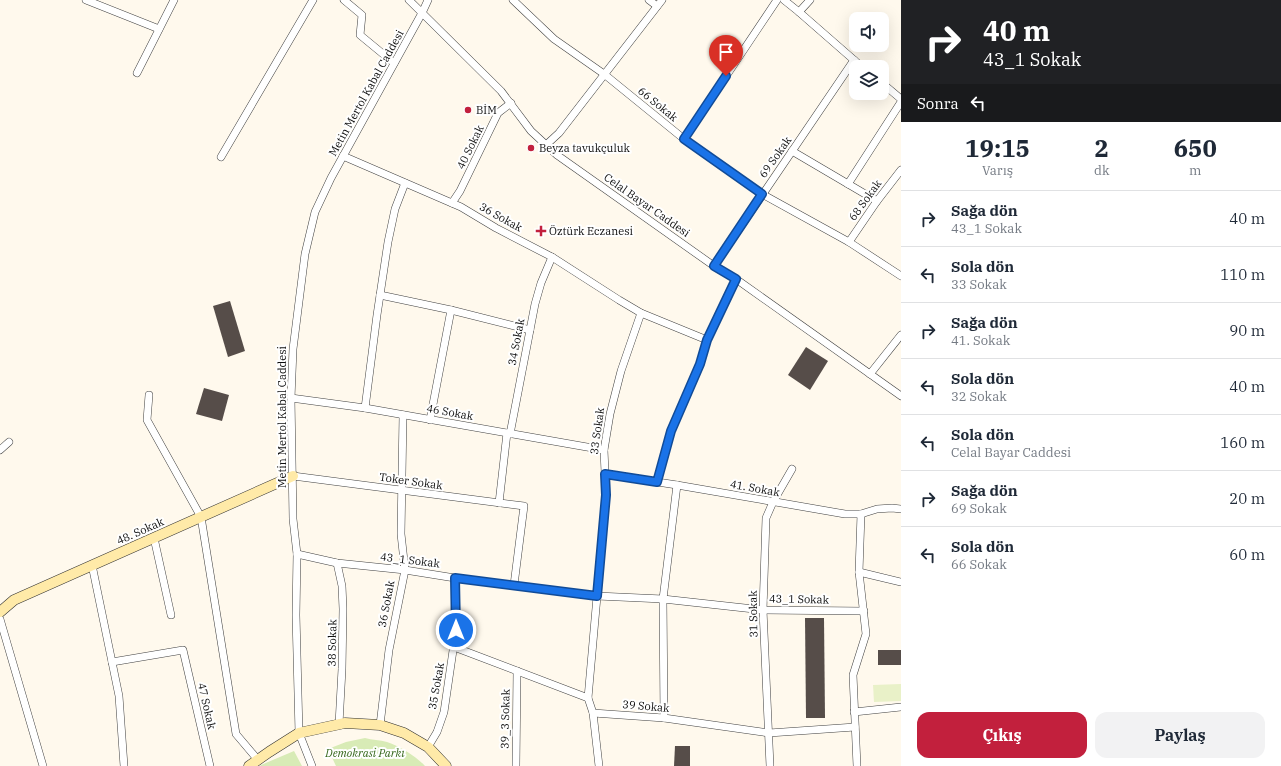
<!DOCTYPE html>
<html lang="tr">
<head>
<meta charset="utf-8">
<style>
  body { margin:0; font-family:"IBM Plex Serif",serif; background:#f2f2f3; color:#1f2937; height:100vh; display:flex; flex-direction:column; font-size:15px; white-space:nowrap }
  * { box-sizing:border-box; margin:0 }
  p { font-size:13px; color:#747a83 }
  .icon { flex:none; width:22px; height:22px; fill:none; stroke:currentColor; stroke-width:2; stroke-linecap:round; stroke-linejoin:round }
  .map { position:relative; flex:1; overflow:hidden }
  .side { display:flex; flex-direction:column; background:#fff; width:380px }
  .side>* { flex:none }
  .top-card { background:#202124; color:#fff; overflow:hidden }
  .tools { position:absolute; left:849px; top:12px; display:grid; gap:8px }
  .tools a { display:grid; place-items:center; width:40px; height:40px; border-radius:8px; background:#fff; box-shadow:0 4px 16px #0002; font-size:20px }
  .pin { position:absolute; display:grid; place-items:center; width:34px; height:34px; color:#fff; margin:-41px -17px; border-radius:50% 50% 50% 0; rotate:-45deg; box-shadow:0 0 4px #0007 }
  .pin .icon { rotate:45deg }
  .me { position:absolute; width:44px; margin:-22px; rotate:0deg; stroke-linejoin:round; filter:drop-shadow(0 0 3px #0008) }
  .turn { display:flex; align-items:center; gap:14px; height:84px; padding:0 16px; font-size:18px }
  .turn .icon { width:52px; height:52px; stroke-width:2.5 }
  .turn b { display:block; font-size:28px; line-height:34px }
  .then { display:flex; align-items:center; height:38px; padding:0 16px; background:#0003; gap:8px; font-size:15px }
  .eta { display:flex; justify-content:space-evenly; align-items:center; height:68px; text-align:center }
  .eta b { font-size:24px; font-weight:700; line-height:28px }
  .primary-button { display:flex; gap:8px; margin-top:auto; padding:8px 16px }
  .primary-button a { flex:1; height:46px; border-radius:12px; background:#c2203d; color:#fff; font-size:16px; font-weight:700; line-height:46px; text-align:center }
  .primary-button a+a { background:#f2f2f3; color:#1f2937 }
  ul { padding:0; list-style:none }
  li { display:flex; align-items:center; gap:12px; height:56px; padding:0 16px; border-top:1px solid #e0e1e3 }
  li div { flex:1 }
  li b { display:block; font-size:15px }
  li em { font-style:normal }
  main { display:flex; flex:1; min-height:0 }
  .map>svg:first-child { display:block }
  .green { fill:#d8ebb6 }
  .pitch { fill:#e9f1c8 }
  .building { fill:#564d49 }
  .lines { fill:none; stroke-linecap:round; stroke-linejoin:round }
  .street-casing { stroke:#404040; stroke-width:8 }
  .secondary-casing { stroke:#2f2f2f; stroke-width:11 }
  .street { stroke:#fff; stroke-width:7 }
  .secondary { stroke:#ffeaa8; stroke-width:10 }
  .route-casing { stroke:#114b97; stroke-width:10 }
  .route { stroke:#1a73e8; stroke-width:7 }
  .poi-dot { fill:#c2203d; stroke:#fff; stroke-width:1.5 }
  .labels { text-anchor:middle; stroke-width:4; stroke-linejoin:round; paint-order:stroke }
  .street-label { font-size:11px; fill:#0d0d0d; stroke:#fff }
  .poi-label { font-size:11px; fill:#0d0d0d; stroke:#fff; text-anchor:start }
  .park-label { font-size:11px; font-style:italic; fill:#35671b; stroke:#fff }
</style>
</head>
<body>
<main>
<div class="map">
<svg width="901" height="766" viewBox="0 0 901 766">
  <rect width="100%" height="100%" fill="#fff9ed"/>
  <g class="green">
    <path d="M365,738C372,740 380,740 387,742C398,745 417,757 425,766H336L328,749L346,742Z"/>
    <path d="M294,751L302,766H260L261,765Z"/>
  </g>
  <path class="pitch" d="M901,684V701L874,702L873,685Z"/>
  <g class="building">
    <path d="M230,301L245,351L228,357L213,306Z"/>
    <path d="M806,347L828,361L810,390L788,375Z"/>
    <path d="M204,388L229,395L222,421L196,414Z"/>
    <path d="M805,618H824L825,718H806Z"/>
    <rect x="878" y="650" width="23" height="15"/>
    <path d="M675,746H690V766H674Z"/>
  </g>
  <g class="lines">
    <defs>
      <g id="street">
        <path d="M86,0L159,29"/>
        <path d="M344,0L362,15L360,35L394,63"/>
        <path d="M409,0L501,91L531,131L557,155L714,266L736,279L901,396"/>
        <path d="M513,0L554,39L604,74L684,139L762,194L849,242L901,276"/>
        <path d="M649,0L657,6"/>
        <path d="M784,0L799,12L862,67"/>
        <path d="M799,12L810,0"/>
        <path d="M137,73L174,0"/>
        <path d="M882,83L901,99"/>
        <path d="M684,139L777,0"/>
        <path d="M546,145L559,133L662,0"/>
        <path d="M792,151L877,201"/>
        <path d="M343,156L461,207L496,228L552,257L619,300L641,313L707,340"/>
        <path d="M221,157L313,0"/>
        <path d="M848,184L901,102"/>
        <path d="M452,203L460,191L498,113L511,103"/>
        <path d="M849,242L877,201L901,170"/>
        <path d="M714,266L854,60"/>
        <path d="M380,295L451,310L530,330"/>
        <path d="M641,313L621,371L610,414L604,450L606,495L588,698L593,713L664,718L769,733L855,727"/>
        <path d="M870,374L901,335"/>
        <path d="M149,395L147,420L201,517L236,734L258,760"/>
        <path d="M291,398L365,408L604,450"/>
        <path d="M365,408L377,315L388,242L395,209L405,183"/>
        <path d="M430,420L451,310"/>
        <path d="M510,434L535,304L541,283L552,257"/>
        <path d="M0,450L9,442"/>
        <path d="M605,474L677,485L845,514H861L877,509L892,508L901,509"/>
        <path d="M293,476L524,506L514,585"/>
        <path d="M657,482L671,431L700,364L707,340L736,279"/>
        <path d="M499,503L507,433"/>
        <path d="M154,538L171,615"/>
        <path d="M297,554L337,563L405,570L455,578L597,596L663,599L677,485"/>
        <path d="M337,563L342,586L343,609L342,669L339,724"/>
        <path d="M92,565L119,696L124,766"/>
        <path d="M859,572L901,582"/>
        <path d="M0,619L43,766"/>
        <path d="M454,647L588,698"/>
        <path d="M112,662L183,650L210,766"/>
        <path d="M854,712L901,707"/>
        <path d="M593,713L599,766"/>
        <path d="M664,718L663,599L763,610L864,611"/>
        <path d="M380,725L389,650L405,570L401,534L403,415"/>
        <path d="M428,747L437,732L444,712L456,630L455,578"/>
        <path d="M312,766L299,733L296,615L297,554L293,519L291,398L293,349L305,254L315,212L331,178L422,13L428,0"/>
        <path d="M516,766L517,671"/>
        <path d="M770,766L763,610L766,518L773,502L792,469"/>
        <path d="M857,766L853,675L866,634L859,572L861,514"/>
      </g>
      <g id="secondary">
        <path d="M0,612L14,600L293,476"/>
        <path d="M249,766L269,752L299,733L345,723L380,725L404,733L428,747L446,766"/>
      </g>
    </defs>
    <use href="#street" class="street-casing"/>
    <use href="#secondary" class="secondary-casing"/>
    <use href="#street" class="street"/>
    <use href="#secondary" class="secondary"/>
  </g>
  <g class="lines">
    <defs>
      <path id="route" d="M456,630L455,578L597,596L606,495L605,474L657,482L671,431L700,364L707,340L736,279L714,266L762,194L684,139L726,76"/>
    </defs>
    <use href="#route" class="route-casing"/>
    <use href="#route" class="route"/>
  </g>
  <g class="poi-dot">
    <circle cx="468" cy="110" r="4"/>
    <circle cx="531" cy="148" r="4"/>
    <path d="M539 225h4v4h4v4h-4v4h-4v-4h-4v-4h4z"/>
  </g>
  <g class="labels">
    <g class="street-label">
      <text transform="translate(366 93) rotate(-61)" y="4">Metin Mertol Kabal Caddesi</text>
      <text transform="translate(658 104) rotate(39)" y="4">66 Sokak</text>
      <text transform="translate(470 147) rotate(-64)" y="4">40 Sokak</text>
      <text transform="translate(775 157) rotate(-55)" y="4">69 Sokak</text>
      <text transform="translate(865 200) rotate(-54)" y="4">68 Sokak</text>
      <text transform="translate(647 205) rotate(35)" y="4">Celal Bayar Caddesi</text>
      <text transform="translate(501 217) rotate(29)" y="4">36 Sokak</text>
      <text transform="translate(516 342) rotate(-79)" y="4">34 Sokak</text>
      <text transform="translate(450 412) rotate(10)" y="4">46 Sokak</text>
      <text transform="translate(282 417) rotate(-90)" y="4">Metin Mertol Kabal Caddesi</text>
      <text transform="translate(597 431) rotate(-82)" y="4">33 Sokak</text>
      <text transform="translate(411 481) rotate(8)" y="4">Toker Sokak</text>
      <text transform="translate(755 488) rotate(10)" y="4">41. Sokak</text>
      <text transform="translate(140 531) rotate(-24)" y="4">48. Sokak</text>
      <text transform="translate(410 560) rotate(7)" y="4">43_1 Sokak</text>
      <text transform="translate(799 599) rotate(1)" y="4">43_1 Sokak</text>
      <text transform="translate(386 604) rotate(-79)" y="4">36 Sokak</text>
      <text transform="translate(753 614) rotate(-91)" y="4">31 Sokak</text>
      <text transform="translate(332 643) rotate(-89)" y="4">38 Sokak</text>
      <text transform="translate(436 686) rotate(-80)" y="4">35 Sokak</text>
      <text transform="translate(207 706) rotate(77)" y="4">47 Sokak</text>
      <text transform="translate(646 706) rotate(5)" y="4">39 Sokak</text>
      <text transform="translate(505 719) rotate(-89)" y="4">39_3 Sokak</text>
    </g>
    <g class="poi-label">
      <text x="476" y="114">BİM</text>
      <text x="539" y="152">Beyza tavukçuluk</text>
      <text x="549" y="235">Öztürk Eczanesi</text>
    </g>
    <g class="park-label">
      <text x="365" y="757">Demokrasi Parkı</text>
    </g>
  </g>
</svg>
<div class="tools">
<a><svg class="icon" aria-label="sound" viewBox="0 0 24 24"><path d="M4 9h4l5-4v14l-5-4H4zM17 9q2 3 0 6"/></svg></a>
<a><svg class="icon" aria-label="layers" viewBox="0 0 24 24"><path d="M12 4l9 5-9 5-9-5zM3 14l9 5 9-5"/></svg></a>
</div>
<div class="pin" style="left:726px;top:76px;background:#d93025"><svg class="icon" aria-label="arrive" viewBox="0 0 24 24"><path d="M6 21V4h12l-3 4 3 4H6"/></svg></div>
<svg class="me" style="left:456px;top:630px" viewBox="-20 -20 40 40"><circle r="17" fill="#1a73e8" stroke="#fff" stroke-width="3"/><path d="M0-11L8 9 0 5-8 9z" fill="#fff"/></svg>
</div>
<section class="side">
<div class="top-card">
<div class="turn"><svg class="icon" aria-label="right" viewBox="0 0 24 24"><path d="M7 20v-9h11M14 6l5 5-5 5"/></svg><div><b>40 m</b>43_1 Sokak</div></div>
<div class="then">Sonra<svg class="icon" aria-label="left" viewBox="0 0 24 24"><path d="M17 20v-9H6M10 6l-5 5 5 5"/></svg></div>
</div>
<div class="eta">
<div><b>19:15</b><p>Varış</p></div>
<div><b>2</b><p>dk</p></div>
<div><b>650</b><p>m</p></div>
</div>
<ul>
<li><svg class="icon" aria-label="right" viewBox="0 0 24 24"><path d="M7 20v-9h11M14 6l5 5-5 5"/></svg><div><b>Sağa dön</b><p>43_1 Sokak</p></div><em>40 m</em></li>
<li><svg class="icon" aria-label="left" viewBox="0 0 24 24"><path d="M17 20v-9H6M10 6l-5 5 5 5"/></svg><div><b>Sola dön</b><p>33 Sokak</p></div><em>110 m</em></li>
<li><svg class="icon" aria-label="right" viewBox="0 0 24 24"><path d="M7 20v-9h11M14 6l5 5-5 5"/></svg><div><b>Sağa dön</b><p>41. Sokak</p></div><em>90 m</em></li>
<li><svg class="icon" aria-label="left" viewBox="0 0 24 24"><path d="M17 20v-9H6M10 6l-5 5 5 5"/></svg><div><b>Sola dön</b><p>32 Sokak</p></div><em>40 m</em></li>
<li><svg class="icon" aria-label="left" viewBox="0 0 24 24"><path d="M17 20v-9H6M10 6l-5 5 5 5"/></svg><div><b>Sola dön</b><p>Celal Bayar Caddesi</p></div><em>160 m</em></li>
<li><svg class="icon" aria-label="right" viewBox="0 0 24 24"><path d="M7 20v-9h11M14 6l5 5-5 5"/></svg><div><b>Sağa dön</b><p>69 Sokak</p></div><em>20 m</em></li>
<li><svg class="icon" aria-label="left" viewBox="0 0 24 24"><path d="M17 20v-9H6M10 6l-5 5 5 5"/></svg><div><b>Sola dön</b><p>66 Sokak</p></div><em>60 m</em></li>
</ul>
<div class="primary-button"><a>Çıkış</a><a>Paylaş</a></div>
</section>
</main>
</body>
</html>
